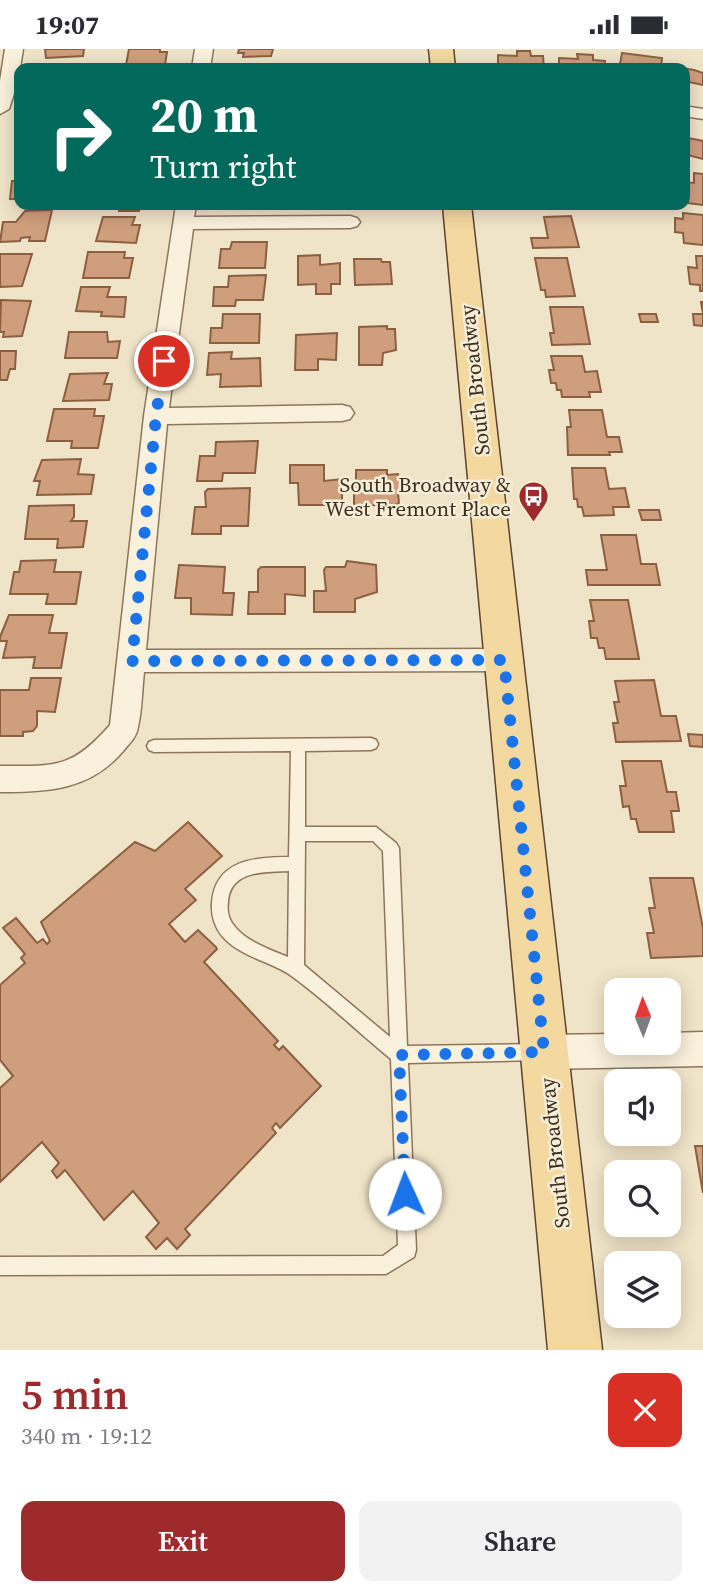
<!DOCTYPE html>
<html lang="en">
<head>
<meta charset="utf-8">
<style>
  body { margin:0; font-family:"Source Serif 4",serif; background:#f2f2f3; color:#2b2b33; height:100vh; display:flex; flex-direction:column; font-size:26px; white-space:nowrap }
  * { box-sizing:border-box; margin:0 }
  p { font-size:23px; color:#7c7c81 }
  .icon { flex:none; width:38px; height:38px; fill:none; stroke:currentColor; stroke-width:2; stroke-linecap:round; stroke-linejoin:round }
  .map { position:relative; height:1301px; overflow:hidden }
  .details { display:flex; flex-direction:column; background:#fff; flex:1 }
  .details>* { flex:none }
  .guide { position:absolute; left:14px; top:14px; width:676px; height:147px; border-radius:14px; box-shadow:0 4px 18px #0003; background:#00695c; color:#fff; overflow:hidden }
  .needle { width:46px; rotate:359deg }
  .tools { position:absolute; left:604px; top:929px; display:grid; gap:14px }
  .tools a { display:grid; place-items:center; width:77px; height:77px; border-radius:14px; background:#fff; box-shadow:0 4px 18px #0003; font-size:35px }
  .pin { position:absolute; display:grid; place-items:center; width:60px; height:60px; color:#fff; margin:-30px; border:4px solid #fff; border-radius:50%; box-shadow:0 2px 7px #0007 }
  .me { position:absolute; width:77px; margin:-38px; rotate:358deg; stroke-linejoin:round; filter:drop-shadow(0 0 5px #0008) }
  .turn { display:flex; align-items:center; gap:24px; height:147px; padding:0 21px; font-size:32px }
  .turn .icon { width:91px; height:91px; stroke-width:2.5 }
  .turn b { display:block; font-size:49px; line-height:60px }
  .round { display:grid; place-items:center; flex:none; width:74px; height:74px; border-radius:14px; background:#f2f2f3 }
  .summary { display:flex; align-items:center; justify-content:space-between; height:119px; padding:0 21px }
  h1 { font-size:42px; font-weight:600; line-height:52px; color:#9e2a2b }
  .primary-button { display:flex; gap:14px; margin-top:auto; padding:14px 21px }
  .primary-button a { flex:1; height:80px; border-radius:14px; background:#9e2a2b; color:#fff; font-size:28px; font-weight:600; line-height:80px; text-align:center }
  .primary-button a+a { background:#f2f2f3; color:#2b2b33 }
  .status { display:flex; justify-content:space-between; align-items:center; height:49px; padding:0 35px; background:#fff; direction:ltr }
  .status svg { height:19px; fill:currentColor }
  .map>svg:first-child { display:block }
  .building { fill:#cf9f7d; stroke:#8d5f41; stroke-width:2 }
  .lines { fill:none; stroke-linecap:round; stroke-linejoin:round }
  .lane-casing { stroke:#8d765c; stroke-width:3 }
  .street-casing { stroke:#8d765c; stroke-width:3 }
  .primary-casing { stroke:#5b4430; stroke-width:3 }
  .lane { fill:#faf1dc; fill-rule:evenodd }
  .street { fill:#faf1dc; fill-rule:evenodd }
  .primary { fill:#f3d9a0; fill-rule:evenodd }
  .route { stroke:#1a73e8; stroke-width:12; stroke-dasharray:0 21.6 }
  .labels { text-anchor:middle; stroke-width:5; stroke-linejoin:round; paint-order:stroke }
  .street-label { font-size:21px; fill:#3d2e20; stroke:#f7eed8 }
  .poi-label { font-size:21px; fill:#3d2e20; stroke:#f7eed8; text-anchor:end }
</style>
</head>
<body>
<div class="status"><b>19:07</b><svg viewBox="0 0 49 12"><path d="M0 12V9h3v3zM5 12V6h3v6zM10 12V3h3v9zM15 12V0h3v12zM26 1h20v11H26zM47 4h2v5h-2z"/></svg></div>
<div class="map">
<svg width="703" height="1301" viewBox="0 0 703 1301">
  <rect width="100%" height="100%" fill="#f0e4c8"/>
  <g class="building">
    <path d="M45,0H84L83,7L46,9Z"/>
    <path d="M129,0H160V3H167L165,16H126Z"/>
    <path d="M239,0H273L271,7L243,8L244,4H238Z"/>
    <path d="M517,2H530L531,7H543L544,19L498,18V6L517,7Z"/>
    <path d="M622,4L662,9L661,19H638L620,15Z"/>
    <path d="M577,5L593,6V11L605,12V19H559V9L578,10Z"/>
    <path d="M682,19L694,21L703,24V36L684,32Z"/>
    <path d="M684,88L703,92V110L684,105Z"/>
    <path d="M694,124L703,125V156L688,154V150H684V133L694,134Z"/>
    <path d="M12,132H19V150H10Z"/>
    <path d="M140,156L139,162H119L120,157H94Z"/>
    <path d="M52,161L45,192H29L30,188L21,189L20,192L0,193L3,173H16L25,162Z"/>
    <path d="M683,164L703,166V196L684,194L683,184L675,183V169L683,170Z"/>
    <path d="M571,167L579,198L533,199L531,189H548L544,168Z"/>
    <path d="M103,168H135L132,176H140L136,194L96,192Z"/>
    <path d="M232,193H267L265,219H219L221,200H230Z"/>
    <path d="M88,203H125L124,209H133L129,229H83Z"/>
    <path d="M0,205H32L22,237L0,238Z"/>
    <path d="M320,206V216L340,214V235H331V245H316V235L298,236V207Z"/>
    <path d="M696,207H703V242H700V236L690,235L688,218L697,219Z"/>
    <path d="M535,209H567L575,247L546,248L545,241H541Z"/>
    <path d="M354,210H381L382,213H390L392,235L355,236Z"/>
    <path d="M266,226L263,251H236L235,257H213L214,238H228L229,227Z"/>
    <path d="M81,238H110L107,248H126L124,268L101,267L102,263L76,262Z"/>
    <path d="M1,251L31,252L22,287L3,288L4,283H0Z"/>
    <path d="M701,253H703V277L694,276L693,265H703Z"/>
    <path d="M550,258H583L590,295L552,296L550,284H554Z"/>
    <path d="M223,265H260L259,294H210L211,279H222Z"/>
    <path d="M639,265H656L658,273H641Z"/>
    <path d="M387,277V280H395L396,301L383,304L382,316H359V278Z"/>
    <path d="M69,283H107L108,293L120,292L117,309H65Z"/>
    <path d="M337,284L336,311L318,310V321H295L296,286Z"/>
    <path d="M0,302H16L15,320H10L7,331H0Z"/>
    <path d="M232,303L231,310L260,309L261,337L220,338L221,325L207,326L209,304Z"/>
    <path d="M551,307H582L585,323L597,322L601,343H589L590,348H562L561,341H557L556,334H551L549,321H554Z"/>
    <path d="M108,324L104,335H112L109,351L63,352L70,325Z"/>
    <path d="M54,360H95L94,367H104L98,399H71L72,392H47Z"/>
    <path d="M569,361H602L607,388H619L622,403H609L610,406H568L567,378H571Z"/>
    <path d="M258,392L255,424H223L222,432H197L200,407H215L216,393Z"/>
    <path d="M81,410L78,425L94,426L91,445L37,446L40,432H34L42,411Z"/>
    <path d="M290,416H324V432L342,430V456H299L298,434H290Z"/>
    <path d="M572,419H605L609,440L625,439L629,458H613L614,466L584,467L582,458H578L577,450H574Z"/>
    <path d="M356,421H387V426L398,425L401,443H398L399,455L357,457L354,455V442H356Z"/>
    <path d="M250,439L248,477H221V485H192L195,458H206L205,443L208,440Z"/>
    <path d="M74,456V468L71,472H87L83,498L57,499L58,490H25L29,457Z"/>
    <path d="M639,461H659L661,471H642Z"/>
    <path d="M601,486H636L641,515H656L660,536H588L586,521H607Z"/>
    <path d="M56,511L54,523H81L76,555H46L48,545H10L14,523H19L21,512Z"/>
    <path d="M347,512L376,516L377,543L355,550V563H314V542H326L324,521L326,518H345Z"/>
    <path d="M179,516L225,518L223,544H234L232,566L191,565V549H175Z"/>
    <path d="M261,518H305V547L285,545V565H248L249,543H258V521Z"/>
    <path d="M590,551H628L639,610H606L604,599H599L597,589H591L589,572H594Z"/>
    <path d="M9,566H53L49,584H67L61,619H33L35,608L3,609L7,592H0V588Z"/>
    <path d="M31,629H61L55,663L37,662V677L33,682L23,683V687H0V641H29Z"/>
    <path d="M654,631L661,667H676L681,692L616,693L613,674H618L614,653H619L615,632Z"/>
    <path d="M688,685L703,686V698L690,697Z"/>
    <path d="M622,712H661L667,743H676L679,762H671L674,783H639L636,770H631L629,757L623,758L620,737H626Z"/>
    <path d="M188,773L222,807L185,840L196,851L169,875L185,893L198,881L216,898L217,900L204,913L278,992L274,996L279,1001L283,997L321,1037L280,1079L276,1074L272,1079L276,1084L185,1180L190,1186L177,1200L167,1189L156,1200L146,1188L159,1174L133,1142L104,1171L65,1121L57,1129L52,1122L59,1114L42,1093L0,1133V1039L13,1027L0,1011V936L25,914L21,909L25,905L3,879L16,869L37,894L43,890L47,895L50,892L41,873L135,793L155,802Z"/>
    <path d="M650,829H693L703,879V907L651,909L647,884H654L649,859H655Z"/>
    <path d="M695,1097H703V1144Z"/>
  </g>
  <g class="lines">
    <defs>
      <path id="lane" d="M371,689L376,691L378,695L376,699L371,701L305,702V778H376L396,794L399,799L407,997L539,995L545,997L547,1003L545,1009L539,1011L408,1014L416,1201L414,1208L386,1225L0,1226V1208L383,1207L398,1196L391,1010C358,983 327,953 293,928C271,912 242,909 223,888C215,879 211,866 212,854C215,811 255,808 289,808L291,702L154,703L149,701L147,697L149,693L154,691ZM305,792H373L383,802L390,988L304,916ZM289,822L288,908C269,900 244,892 232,874C228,868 227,860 228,853C230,821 265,823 289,822Z"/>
      <g id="street">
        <path d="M5,0H23L18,32L9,60L0,65V32Z"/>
        <path d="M195,0H213L210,19H192Z"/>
        <path d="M684,57L703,60V70L684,67Z"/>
        <path d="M176,156H196L194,168L350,167L357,169L360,173L357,177L350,179L193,180L169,359L342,356L350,358L354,364L350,370L342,372L167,375L146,601L504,600L514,603L518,611L514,619L504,622L144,623C142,641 142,661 138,678C137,687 130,694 124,701C91,741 49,743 0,743V717C55,717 72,720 110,676L144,367Z"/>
        <path d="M703,983V1017L544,1020L532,1015L527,1003L532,991L544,986L616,985V994H668V984Z"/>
      </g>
      <g id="primary">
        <path d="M429,0H453L455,19H431Z"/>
        <path d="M443,156H471L602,1301H548Z"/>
      </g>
    </defs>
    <use href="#lane" class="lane-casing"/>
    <use href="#street" class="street-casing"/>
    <use href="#primary" class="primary-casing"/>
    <use href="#lane" class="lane"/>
    <use href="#street" class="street"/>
    <use href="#primary" class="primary"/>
  </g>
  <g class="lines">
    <path class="route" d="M164,312L156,367L132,612L504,611L544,1003L399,1006L405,1145"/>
  </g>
  <defs>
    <symbol id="bus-pin" viewBox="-11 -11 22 30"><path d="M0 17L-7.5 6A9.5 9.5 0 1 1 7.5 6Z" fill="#9e2a2b" stroke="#f7eed8"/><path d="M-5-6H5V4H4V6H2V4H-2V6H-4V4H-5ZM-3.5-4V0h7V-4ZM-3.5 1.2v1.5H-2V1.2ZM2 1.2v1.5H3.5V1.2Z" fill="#fff"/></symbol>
  </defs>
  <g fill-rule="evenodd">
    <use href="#bus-pin" x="516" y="430" width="35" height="47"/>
  </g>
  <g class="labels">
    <g class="street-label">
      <text transform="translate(475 331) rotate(-96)" y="7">South Broadway</text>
      <text transform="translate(555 1104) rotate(-96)" y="7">South Broadway</text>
    </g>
    <g class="poi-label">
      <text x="511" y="443">South Broadway &amp;<tspan x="511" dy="24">West Fremont Place</tspan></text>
    </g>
  </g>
</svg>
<div class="tools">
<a><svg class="needle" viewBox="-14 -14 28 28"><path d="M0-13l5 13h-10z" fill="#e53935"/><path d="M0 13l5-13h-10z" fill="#7c7c81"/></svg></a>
<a><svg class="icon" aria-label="sound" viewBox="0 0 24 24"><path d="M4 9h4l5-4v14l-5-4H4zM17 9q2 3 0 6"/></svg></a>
<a><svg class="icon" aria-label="search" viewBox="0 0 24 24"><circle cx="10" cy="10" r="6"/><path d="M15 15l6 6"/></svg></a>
<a><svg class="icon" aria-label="layers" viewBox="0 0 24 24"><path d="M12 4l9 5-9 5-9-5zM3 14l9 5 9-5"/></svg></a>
</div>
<div class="pin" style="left:164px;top:312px;background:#d93025"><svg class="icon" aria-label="arrive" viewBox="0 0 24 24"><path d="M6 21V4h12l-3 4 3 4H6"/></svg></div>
<svg class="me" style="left:405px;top:1145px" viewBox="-20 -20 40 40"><circle r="19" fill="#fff"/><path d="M0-13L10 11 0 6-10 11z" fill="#1a73e8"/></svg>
<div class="guide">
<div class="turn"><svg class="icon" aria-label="right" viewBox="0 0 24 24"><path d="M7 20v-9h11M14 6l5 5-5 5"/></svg><div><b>20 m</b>Turn right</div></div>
</div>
</div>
<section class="details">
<div class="summary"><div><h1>5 min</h1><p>340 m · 19:12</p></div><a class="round" style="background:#d93025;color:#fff"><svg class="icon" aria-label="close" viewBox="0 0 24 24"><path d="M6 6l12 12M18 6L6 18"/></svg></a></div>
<div class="primary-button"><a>Exit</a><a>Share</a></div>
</section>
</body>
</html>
